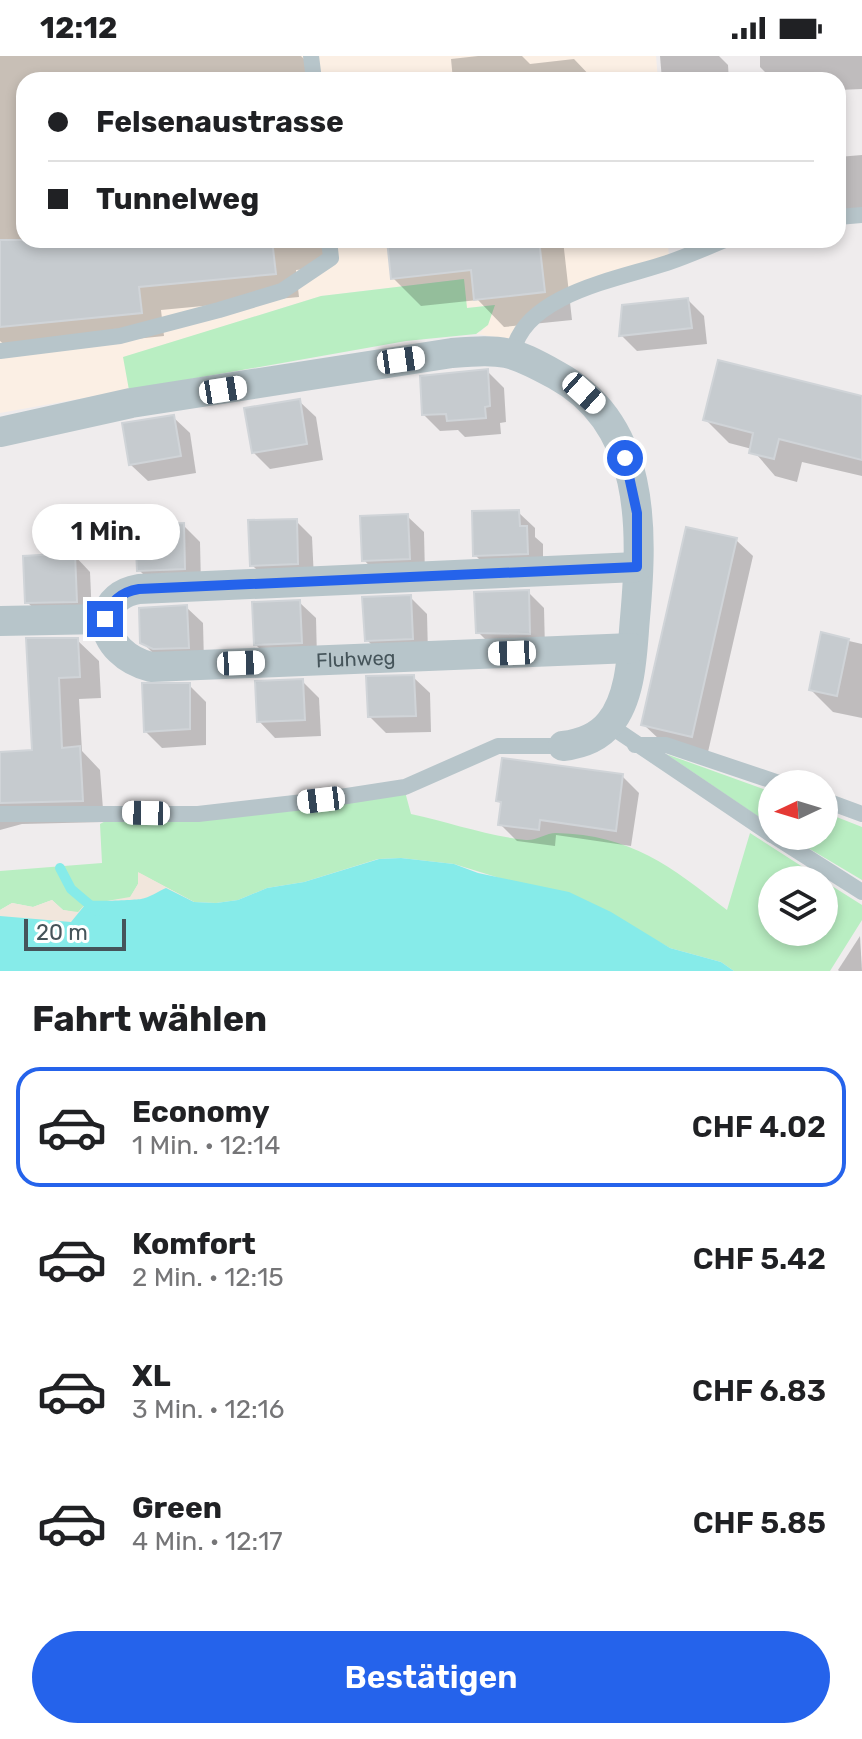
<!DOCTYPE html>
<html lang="de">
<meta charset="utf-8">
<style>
body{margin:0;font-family:Rubik,sans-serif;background:#f6f6f6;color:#202124;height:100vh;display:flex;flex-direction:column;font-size:30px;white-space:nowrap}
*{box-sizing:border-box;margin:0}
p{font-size:26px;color:#757577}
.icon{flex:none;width:44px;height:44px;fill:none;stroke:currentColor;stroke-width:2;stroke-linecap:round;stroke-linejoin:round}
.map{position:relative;height:915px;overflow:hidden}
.panel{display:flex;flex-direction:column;background:#fff;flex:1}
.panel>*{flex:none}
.top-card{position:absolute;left:16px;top:16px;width:830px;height:176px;border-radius:24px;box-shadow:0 4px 12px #0003;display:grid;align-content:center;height:176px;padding:0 32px;background:#fff}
.needle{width:52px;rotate:266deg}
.buttons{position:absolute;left:758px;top:714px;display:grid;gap:16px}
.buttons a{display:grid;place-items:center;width:80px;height:80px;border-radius:50%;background:#fff;box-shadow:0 4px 12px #0003;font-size:40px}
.scale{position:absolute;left:24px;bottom:20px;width:102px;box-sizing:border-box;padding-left:8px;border:4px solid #45545a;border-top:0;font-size:22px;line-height:28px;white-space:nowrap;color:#45545a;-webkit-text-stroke:6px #fff;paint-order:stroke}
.end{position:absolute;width:36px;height:36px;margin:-18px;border:10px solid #2563eb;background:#fff;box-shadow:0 0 0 4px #fff}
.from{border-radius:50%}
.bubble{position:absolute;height:56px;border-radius:28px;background:#fff;box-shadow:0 4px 12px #0003;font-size:26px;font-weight:600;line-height:56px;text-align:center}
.car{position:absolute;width:24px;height:48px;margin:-24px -12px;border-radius:10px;box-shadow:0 0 6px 2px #0007;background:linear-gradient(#fff 24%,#345 0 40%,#fff 0 76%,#345 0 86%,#fff 0)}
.top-card b{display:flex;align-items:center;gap:28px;height:76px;font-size:30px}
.top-card b+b{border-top:2px solid #e0e0e0}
.top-card i{width:20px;height:20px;background:#202124}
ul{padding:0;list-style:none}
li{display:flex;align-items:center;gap:24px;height:120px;margin:0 16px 12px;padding:0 16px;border:4px solid transparent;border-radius:24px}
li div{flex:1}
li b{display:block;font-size:30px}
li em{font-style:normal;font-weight:600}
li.current{border-color:#2563eb}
li>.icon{width:72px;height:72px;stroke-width:1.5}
h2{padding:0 32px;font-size:36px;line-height:96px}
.button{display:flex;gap:16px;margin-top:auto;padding:16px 32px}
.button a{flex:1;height:92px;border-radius:48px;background:#2563eb;color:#fff;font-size:32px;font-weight:600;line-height:92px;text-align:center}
.status{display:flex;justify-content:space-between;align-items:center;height:56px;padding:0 40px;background:#fff;direction:ltr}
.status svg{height:22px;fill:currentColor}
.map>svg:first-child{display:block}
.commercial{fill:#fbefe4}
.green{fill:#b9eec2}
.sand{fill:#f1e6dc}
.water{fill:#86ebe9}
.shadow{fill:#0003}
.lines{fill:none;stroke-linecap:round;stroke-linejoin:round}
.stream{stroke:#86ebe9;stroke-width:10}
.building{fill:#c6cbcf;stroke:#d0d4d8;stroke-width:2}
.service{stroke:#b7c5ca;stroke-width:16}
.minor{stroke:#b7c5ca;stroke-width:30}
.route{stroke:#2563eb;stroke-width:10}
.labels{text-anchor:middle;stroke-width:8;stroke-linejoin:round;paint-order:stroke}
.street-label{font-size:20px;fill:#45545a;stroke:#fff}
</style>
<div class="status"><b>12:12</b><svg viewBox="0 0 49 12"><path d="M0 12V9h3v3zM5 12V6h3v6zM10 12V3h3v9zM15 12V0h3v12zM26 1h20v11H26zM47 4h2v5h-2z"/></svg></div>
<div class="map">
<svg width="862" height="915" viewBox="0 0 862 915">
<rect width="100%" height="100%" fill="#efeced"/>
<path class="commercial" d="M0 0H656L658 24H24V184H668L669 206 565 239 514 284 476 278 482 275 494 249 466 252 463 223 321 240 124 301 129 334 0 357Z"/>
<g class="green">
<path d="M464 223 467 252 495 249 488 269 476 278 406 285 129 334 123 301 321 240Z"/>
<path d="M666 698 772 736V770Z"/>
<path d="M404 732 411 758C448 766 488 780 526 784 536 785 546 777 556 777 632 779 670 810 727 854L750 777 823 824H772V876H824V825L862 849V864L830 915H734L721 906 670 892 641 876 506 824 454 808 401 802 378 803 304 826 267 832 238 844 216 847 194 846 139 817 138 828 130 842 94 847 79 857 63 854 52 844 33 851 12 847 0 854V815L102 807 100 768 113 761Z"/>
<path d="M824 756 862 771V824L788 780H824Z"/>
</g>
<path class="sand" d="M138 816 194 846 179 860 0 876V854L12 847 33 851 52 844 63 854 78 856 89 844 95 847 130 841 138 828Z"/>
<path class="water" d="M401 802 454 808 478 817 569 836 611 856 670 892 721 906 734 915H0V860L71 866 89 844C92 846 134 844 141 843 149 842 159 835 166 832L194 846 216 847 238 844 267 832 304 826 379 803Z"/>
<g class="shadow">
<path d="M0 0H301L312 11 313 24H24V184H329L332 211 296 214 299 241 161 254 164 280 13 296 0 285Z"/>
<path d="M478 0H522L530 8 574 3 594 24H453L451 3Z"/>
<path d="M660 0H719L728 9 729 24H662Z"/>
<path d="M760 0H862V33L838 34V24H773L760 11Z"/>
<path d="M862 99V165L838 167V101Z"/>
<path d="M389 184H563L572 264 504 271 478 244 421 250 393 222Z"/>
<path d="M688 244 704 260 707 288 637 295 621 279Z"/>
<path d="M487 315 504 332 506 366 500 367 501 378 465 381 458 374 440 375 424 359Z"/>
<path d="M862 342V420L802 406 797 426 775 420 752 393 729 387 705 363Z"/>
<path d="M299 345 316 361 323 404 270 413 253 396Z"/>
<path d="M173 361 190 377 196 417 148 425 131 409Z"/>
<path d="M518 456 535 472V481L543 488V514L492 516 475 499Z"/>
<path d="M407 460 424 476 425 519 380 521 364 504Z"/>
<path d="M296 465 312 481 314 524 269 526 252 509Z"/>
<path d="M183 469 200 486 201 529 156 531 139 514Z"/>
<path d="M736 484 753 500 708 696 660 684 643 668Z"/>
<path d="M74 499 90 516 92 561 44 562 27 546Z"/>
<path d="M528 536 544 552 545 594 495 593 478 576Z"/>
<path d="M410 541 427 558 428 598 383 600 367 584Z"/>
<path d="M299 546 316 562 317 603 272 605 255 588Z"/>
<path d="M186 551 203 567 204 607 159 603 142 586Z"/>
<path d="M823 579 862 588V662L833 656 811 634Z"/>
<path d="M28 584H77L99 605 101 642 79 643 82 695 100 714 104 766 22 768 0 774V698L34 696Z"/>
<path d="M413 621 430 637 431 676 386 677 370 661Z"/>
<path d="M302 625 319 642 321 680 275 682 259 665Z"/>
<path d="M189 629 206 646V689L162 692 146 676Z"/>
<path d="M622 720 639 737 631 790 556 779 555 790 517 785 500 768 503 749 498 745Z"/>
<path d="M860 880 862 915H839L838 914Z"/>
</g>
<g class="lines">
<path class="stream" d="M60 812 71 833 97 855"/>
</g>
<g class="building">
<path d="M0 184H272L276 218 139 231 142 257 0 271Z"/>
<path d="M387 184H539L545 236 474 244 471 214 391 223Z"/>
<path d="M688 242 692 272 619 280 622 249Z"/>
<path d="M718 304 862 340V404L779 383 774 403 749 397 753 377 703 364Z"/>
<path d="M488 313 490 350 485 351 486 362 447 365 446 358 422 359 420 320Z"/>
<path d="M300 343 307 388 252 397 244 352Z"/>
<path d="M174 359 181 400 129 409 122 367Z"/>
<path d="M519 454 520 470H527L528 498 473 500 472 455Z"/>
<path d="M408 458 410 503 362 505 360 460Z"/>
<path d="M297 463 298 508 250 510 248 464Z"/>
<path d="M184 467 185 513 137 515 135 469Z"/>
<path d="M686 471 737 482 692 681 641 669Z"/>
<path d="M75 497 77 546 25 547 23 500Z"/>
<path d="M529 534 530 578 476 577 474 536Z"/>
<path d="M411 539 413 583 365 585 362 541Z"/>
<path d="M300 544 302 587 254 589 252 546Z"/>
<path d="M187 549 189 592 153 593 140 587 139 552Z"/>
<path d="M821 576 849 583 837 640 809 634Z"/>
<path d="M26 582H78L80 621 59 622 62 692 80 690 83 745 0 747V696L32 694Z"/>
<path d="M414 619 416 660 368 661 366 620Z"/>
<path d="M303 623 305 664 257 666 255 625Z"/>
<path d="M142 627H190V673L144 676Z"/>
<path d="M502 702 623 718 616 775 540 764 539 774 498 769 501 746 496 745Z"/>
</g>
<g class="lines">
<g class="service">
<path d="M311 0 314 24"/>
<path d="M838 161 862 159"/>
<path d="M0 295 120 280 219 254 282 235 331 202 329 184"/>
<path d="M513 296C525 238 619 223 667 207 687 200 706 192 725 184"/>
<path d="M609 669 772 779"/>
<path d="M635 689H666L782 728"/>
<path d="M824 744 862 758"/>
<path d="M0 758H198L321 744 405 731 498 690H563"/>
<path d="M774 780 862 836"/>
</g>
<g class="minor">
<path d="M0 376 131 347 452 297C504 293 511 294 556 319 646 368 643 472 635 562 632 595 632 640 610 667 598 682 580 688 563 690"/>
<path id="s1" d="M105 563C107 588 127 605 151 611L632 592"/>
<path d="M0 565 105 563C110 545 121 536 139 533L637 511"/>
</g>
</g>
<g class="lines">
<path class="route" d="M105 563C110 545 121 536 139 533L637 511V457L625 402"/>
</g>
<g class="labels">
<g class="street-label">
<text dy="7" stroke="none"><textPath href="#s1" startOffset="276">Fluhweg</textPath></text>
</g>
</g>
</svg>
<div class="buttons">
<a><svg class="needle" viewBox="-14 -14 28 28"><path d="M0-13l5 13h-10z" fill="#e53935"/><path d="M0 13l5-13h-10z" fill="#757577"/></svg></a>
<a><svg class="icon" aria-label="layers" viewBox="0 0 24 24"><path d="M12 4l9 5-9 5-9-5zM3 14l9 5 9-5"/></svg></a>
</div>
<div class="scale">20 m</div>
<i class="end from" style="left:625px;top:402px"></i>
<i class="end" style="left:105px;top:563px"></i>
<div class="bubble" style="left:32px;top:448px;width:148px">1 Min.</div>
<i class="car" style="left:401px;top:304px;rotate:82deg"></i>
<i class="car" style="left:223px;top:334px;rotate:81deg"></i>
<i class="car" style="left:584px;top:337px;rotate:132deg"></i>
<i class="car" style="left:512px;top:597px;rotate:268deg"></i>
<i class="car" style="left:241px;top:607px;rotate:88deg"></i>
<i class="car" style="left:321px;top:744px;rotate:263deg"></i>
<i class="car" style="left:146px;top:757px;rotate:271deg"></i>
<div class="top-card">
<b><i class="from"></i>Felsenaustrasse</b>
<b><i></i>Tunnelweg</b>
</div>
</div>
<section class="panel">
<h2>Fahrt wählen</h2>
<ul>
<li class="current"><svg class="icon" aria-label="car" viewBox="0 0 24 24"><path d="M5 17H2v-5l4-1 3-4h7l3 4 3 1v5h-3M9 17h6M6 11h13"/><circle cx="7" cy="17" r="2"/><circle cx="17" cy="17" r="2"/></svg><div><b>Economy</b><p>1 Min. · 12:14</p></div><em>CHF 4.02</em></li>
<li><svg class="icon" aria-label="car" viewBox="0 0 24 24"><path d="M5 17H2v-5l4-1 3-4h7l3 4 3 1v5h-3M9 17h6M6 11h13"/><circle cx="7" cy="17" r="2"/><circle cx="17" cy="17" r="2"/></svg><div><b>Komfort</b><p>2 Min. · 12:15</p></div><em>CHF 5.42</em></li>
<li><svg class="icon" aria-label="car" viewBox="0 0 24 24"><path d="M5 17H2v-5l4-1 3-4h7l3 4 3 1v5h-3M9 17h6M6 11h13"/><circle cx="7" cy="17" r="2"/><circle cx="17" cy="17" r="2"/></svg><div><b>XL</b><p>3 Min. · 12:16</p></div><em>CHF 6.83</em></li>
<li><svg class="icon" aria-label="car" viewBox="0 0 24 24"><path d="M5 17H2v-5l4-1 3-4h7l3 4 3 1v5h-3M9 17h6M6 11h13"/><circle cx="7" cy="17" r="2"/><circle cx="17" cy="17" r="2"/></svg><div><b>Green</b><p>4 Min. · 12:17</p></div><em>CHF 5.85</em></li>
</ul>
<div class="button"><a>Bestätigen</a></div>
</section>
